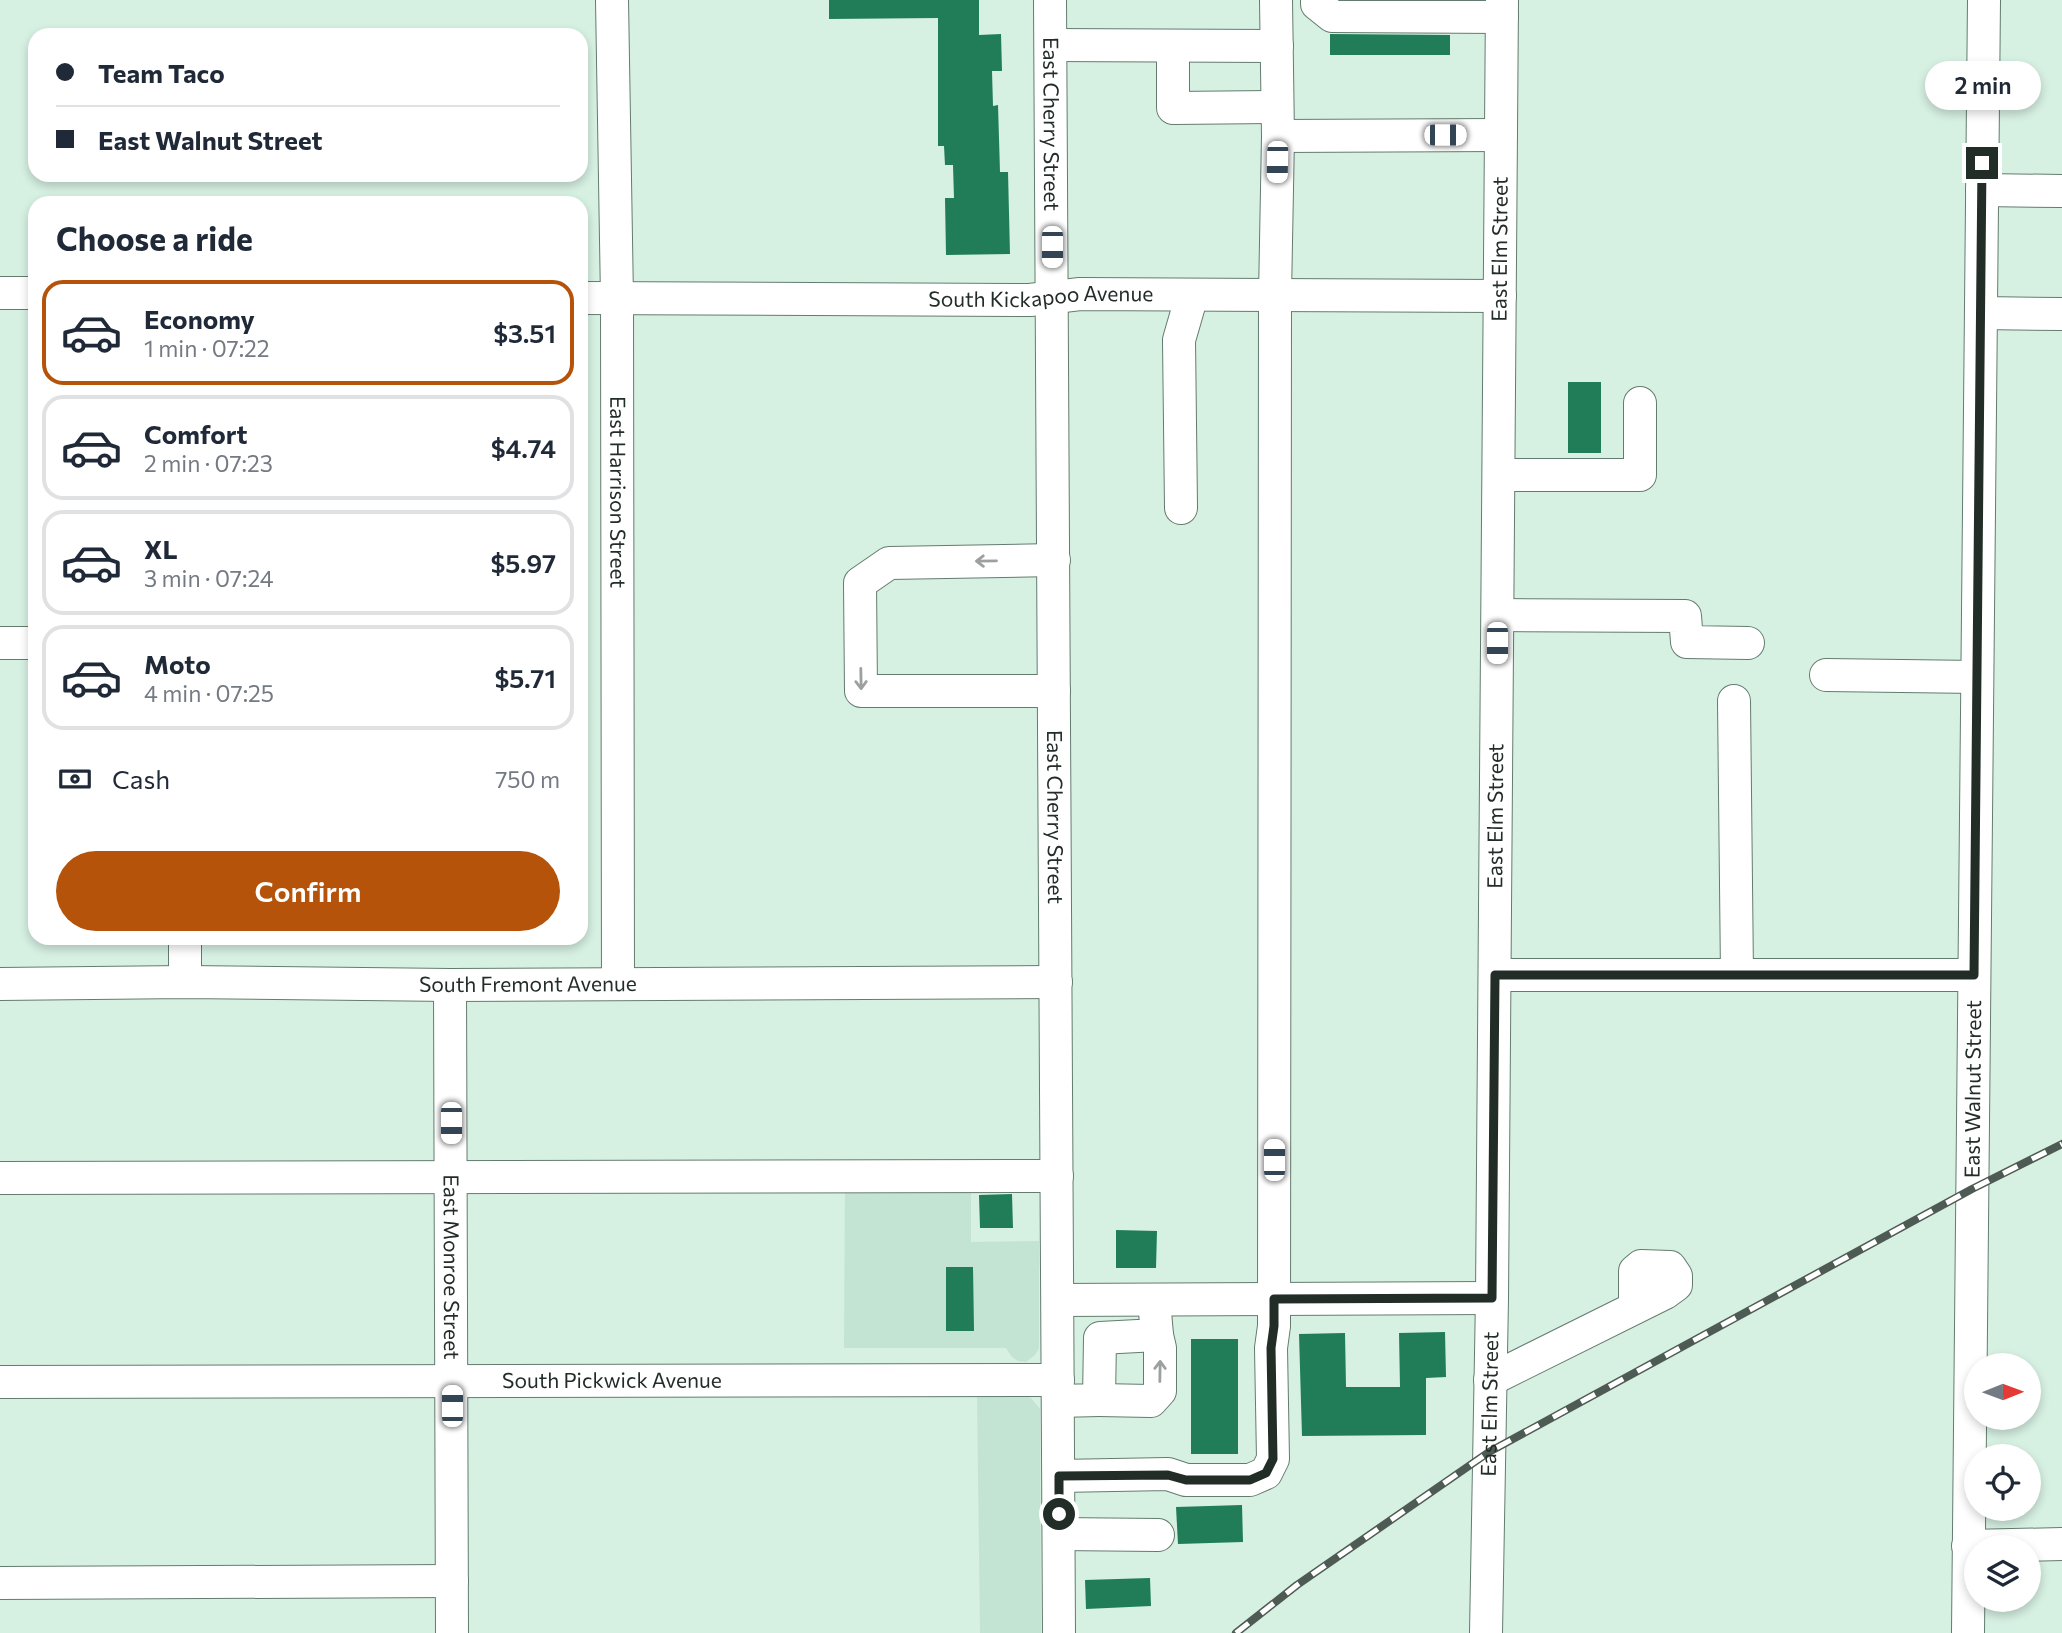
<!DOCTYPE html>
<meta charset="utf-8">
<style>
body{margin:0;font-family:Commissioner,sans-serif;background:#f6f6f7;color:#1f2937;height:100vh;display:flex;flex-direction:column;font-size:26px;white-space:nowrap}
*{box-sizing:border-box;margin:0}
p{font-size:23px;color:#747a83}
.icon{flex:none;width:38px;height:38px;fill:none;stroke:currentColor;stroke-width:2;stroke-linecap:round;stroke-linejoin:round}
.map{position:relative;flex:1;overflow:hidden}
.side{position:absolute;left:28px;top:196px;width:560px;height:749px;display:flex;flex-direction:column;background:#fff;border-radius:21px;box-shadow:0 4px 10px #0003}
.side>*{flex:none}
.top-card{position:absolute;left:28px;top:28px;width:560px;height:154px;border-radius:21px;box-shadow:0 4px 10px #0003;display:grid;align-content:center;height:154px;padding:0 28px;background:#fff}
.needle{width:46px;rotate:89deg}
.tools{position:absolute;left:1964px;top:1353px;display:grid;gap:14px}
.tools a{display:grid;place-items:center;width:77px;height:77px;border-radius:50%;background:#fff;box-shadow:0 4px 10px #0003;font-size:35px}
.end{position:absolute;width:32px;height:32px;margin:-16px;border:9px solid #232d28;background:#fff;box-shadow:0 0 0 4px #fff}
.from{border-radius:50%}
.bubble{position:absolute;height:49px;border-radius:24px;background:#fff;box-shadow:0 4px 10px #0003;font-size:23px;font-weight:600;line-height:49px;text-align:center}
.car{position:absolute;width:21px;height:42px;margin:-21px -10px;border-radius:9px;box-shadow:0 0 5px 2px #0007;background:linear-gradient(#fff 24%,#345 0 40%,#fff 0 76%,#345 0 86%,#fff 0)}
.top-card b{display:flex;align-items:center;gap:24px;height:66px;font-size:26px}
.top-card b+b{border-top:2px solid #e0e1e3}
.top-card i{width:18px;height:18px;background:#1f2937}
ul{padding:0;list-style:none}
li{display:flex;align-items:center;gap:21px;height:105px;margin:0 14px 10px;padding:0 14px;border:4px solid #e0e1e3;border-radius:21px}
li div{flex:1}
li b{display:block;font-size:26px}
li em{font-style:normal;font-weight:600}
li.selected{border-color:#b45309}
li>.icon{width:63px;height:63px;stroke-width:1.5}
h2{padding:0 28px;font-size:32px;line-height:84px}
.pay{display:flex;align-items:center;gap:18px;height:77px;padding:0 28px;font-size:26px}
.pay p{margin-inline-start:auto}
.action{display:flex;gap:14px;margin-top:auto;padding:14px 28px}
.action a{flex:1;height:80px;border-radius:42px;background:#b45309;color:#fff;font-size:28px;font-weight:600;line-height:80px;text-align:center}
.map>svg:first-child{display:block}
.built{fill:#c3e4d3}
.building{fill:#207d58}
.lines{fill:none;stroke-linecap:round;stroke-linejoin:round}
.minor-casing{stroke:#647c6f;stroke-width:34}
.minor{stroke:#fff;stroke-width:32}
.rail-casing{stroke:#4e5b54;stroke-width:8}
.rail{stroke:#fff;stroke-width:5;stroke-dasharray:16;stroke-linecap:butt}
.oneway{stroke:#9ca09e}
.route{stroke:#232d28;stroke-width:9}
.labels{text-anchor:middle;stroke-width:7;stroke-linejoin:round;paint-order:stroke}
.street-label{font-size:21px;fill:#232d28;stroke:#fff}
</style>
<div class="map">
<svg width="2062" height="1633" viewBox="0 0 2062 1633">
<rect width="100%" height="100%" fill="#d6f0e2"/>
<g class="built">
<path d="M971 1183V1242L1039 1241V1348L1035 1355 1026 1362 1018 1361 1012 1357 1006 1348H844L845 1186Z"/>
<path d="M1024 1395 1031 1398 1040 1409 1041 1633H980L977 1396Z"/>
</g>
<g class="building">
<path d="M829 0H979V35L1001 34 1002 71H992L993 106 998 105 1000 172H1008L1010 254 946 255 945 198H954L953 165H945L944 146H938V18L829 19Z"/>
<path d="M1330 34 1450 35V55H1330Z"/>
<rect x="1568" y="382" width="33" height="71"/>
<path d="M1012 1194 1013 1228H980L979 1195Z"/>
<path d="M1116 1230 1157 1231 1156 1268H1116Z"/>
<path d="M946 1267H973L974 1331H946Z"/>
<path d="M1445 1332 1446 1377 1426 1378V1435L1302 1436 1299 1334 1345 1333 1346 1387H1400L1399 1333Z"/>
<rect x="1191" y="1339" width="47" height="115"/>
<path d="M1242 1505 1243 1542 1178 1544 1176 1507Z"/>
<path d="M1150 1578 1151 1606 1086 1609 1085 1580Z"/>
</g>
<g class="lines">
<g class="minor-casing">
<g id="minor">
<path id="s1" d="M612 0 617 299 618 983"/>
<path id="s2" d="M1050 0 1059 1633"/>
<path d="M1317 0V4L1332 16 1502 17"/>
<path d="M1051 45 1277 46"/>
<path d="M1173 46V108L1277 107"/>
<path d="M1278 136 1501 135"/>
<path d="M1982 190 2062 191"/>
<path d="M0 293H35"/>
<path id="s3" d="M581 298 1030 300 1080 294 1500 296"/>
<path d="M1981 313 2062 314"/>
<path d="M1499 475H1640V403"/>
<path d="M1181 508 1179 340 1192 295"/>
<path d="M1498 615 1685 616 1687 642 1748 643"/>
<path d="M0 643H35"/>
<path d="M1826 675 1977 677"/>
<path d="M1054 691H861L860 583 889 563 1054 560"/>
<path d="M1734 701 1737 975"/>
<path d="M185 938V982"/>
<path d="M1495 975H1974"/>
<path id="s4" d="M0 984 185 982 450 985 1056 982"/>
<path id="s5" d="M450 985 452 1633"/>
<path d="M0 1178 1057 1176"/>
<path d="M1058 1300 1492 1298"/>
<path d="M1490 1380 1665 1293 1676 1285V1276L1670 1267 1641 1266 1635 1271V1308"/>
<path id="s6" d="M0 1382 1058 1380"/>
<path d="M1099 1400 1151 1401 1160 1391V1348L1157 1335"/>
<path d="M1058 1401 1099 1400 1100 1338 1157 1335 1154 1300"/>
<path d="M1059 1476 1168 1474 1186 1480H1250L1266 1473 1273 1459 1271 1348 1274 1326 1275 295 1278 136 1276 0"/>
<path d="M1059 1534 1158 1535"/>
<path d="M1968 1546 2062 1544"/>
<path d="M0 1583 452 1581"/>
<path id="s7" d="M1486 1633 1492 1298 1502 0"/>
<path id="s8" d="M1968 1633 1984 0"/>
</g>
</g>
<use href="#minor" class="minor"/>
<g class="rail-casing">
<path id="rail" d="M1236 1633 1297 1585 1489 1452 1972 1189 2062 1144"/>
</g>
<use href="#rail" class="rail"/>
</g>
<defs><path id="oneway-shaft" d="M-6 0H5M1.5-3L5.5 0L1.5 3" fill="none" stroke-width="1.6" stroke-linecap="round" stroke-linejoin="round" transform="scale(1.75)"/></defs>
<g class="oneway">
<use href="#oneway-shaft" transform="translate(986 561) rotate(179)"/>
<use href="#oneway-shaft" transform="translate(861 679) rotate(89)"/>
<use href="#oneway-shaft" transform="translate(1160 1371) rotate(-89)"/>
</g>
<g class="lines">
<path class="route" d="M1059 1514V1476L1168 1475 1186 1480H1250L1266 1473 1273 1459 1271 1348 1274 1326V1299L1492 1298 1495 975H1974L1982 163"/>
</g>
<g class="labels">
<g class="street-label">
<text dy="7" stroke="none"><textPath href="#s2" startOffset="124">East Cherry Street</textPath></text>
<text dy="7" stroke="none"><textPath href="#s7" startOffset="1384">East Elm Street</textPath></text>
<text dy="7" stroke="none"><textPath href="#s3" startOffset="460">South Kickapoo Avenue</textPath></text>
<text dy="7" stroke="none"><textPath href="#s1" startOffset="492">East Harrison Street</textPath></text>
<text dy="7" stroke="none"><textPath href="#s2" startOffset="817">East Cherry Street</textPath></text>
<text dy="7" stroke="none"><textPath href="#s7" startOffset="817">East Elm Street</textPath></text>
<text dy="7" stroke="none"><textPath href="#s4" startOffset="528">South Fremont Avenue</textPath></text>
<text dy="7" stroke="none"><textPath href="#s8" startOffset="544">East Walnut Street</textPath></text>
<text dy="7" stroke="none"><textPath href="#s5" startOffset="282">East Monroe Street</textPath></text>
<text dy="7" stroke="none"><textPath href="#s6" startOffset="612">South Pickwick Avenue</textPath></text>
<text dy="7" stroke="none"><textPath href="#s7" startOffset="229">East Elm Street</textPath></text>
</g>
</g>
</svg>
<div class="tools">
<a><svg class="needle" viewBox="-14 -14 28 28"><path d="M0-13l5 13h-10z" fill="#e53935"/><path d="M0 13l5-13h-10z" fill="#747a83"/></svg></a>
<a><svg class="icon" aria-label="locate" viewBox="0 0 24 24"><circle cx="12" cy="12" r="6"/><path d="M12 2v4M12 18v4M2 12h4M18 12h4"/></svg></a>
<a><svg class="icon" aria-label="layers" viewBox="0 0 24 24"><path d="M12 4l9 5-9 5-9-5zM3 14l9 5 9-5"/></svg></a>
</div>
<i class="end from" style="left:1059px;top:1514px"></i>
<i class="end" style="left:1982px;top:163px"></i>
<div class="bubble" style="left:1925px;top:61px;width:116px">2 min</div>
<i class="car" style="left:1445px;top:135px;rotate:90deg"></i>
<i class="car" style="left:1277px;top:162px;rotate:181deg"></i>
<i class="car" style="left:1052px;top:247px;rotate:180deg"></i>
<i class="car" style="left:1497px;top:643px;rotate:180deg"></i>
<i class="car" style="left:451px;top:1123px;rotate:180deg"></i>
<i class="car" style="left:1274px;top:1160px;rotate:0deg"></i>
<i class="car" style="left:452px;top:1406px;rotate:0deg"></i>
<div class="top-card">
<b><i class="from"></i>Team Taco</b>
<b><i></i>East Walnut Street</b>
</div>
<section class="side">
<h2>Choose a ride</h2>
<ul>
<li class="selected"><svg class="icon" aria-label="car" viewBox="0 0 24 24"><path d="M5 17H2v-5l4-1 3-4h7l3 4 3 1v5h-3M9 17h6M6 11h13"/><circle cx="7" cy="17" r="2"/><circle cx="17" cy="17" r="2"/></svg><div><b>Economy</b><p>1 min · 07:22</p></div><em>$3.51</em></li>
<li><svg class="icon" aria-label="car" viewBox="0 0 24 24"><path d="M5 17H2v-5l4-1 3-4h7l3 4 3 1v5h-3M9 17h6M6 11h13"/><circle cx="7" cy="17" r="2"/><circle cx="17" cy="17" r="2"/></svg><div><b>Comfort</b><p>2 min · 07:23</p></div><em>$4.74</em></li>
<li><svg class="icon" aria-label="car" viewBox="0 0 24 24"><path d="M5 17H2v-5l4-1 3-4h7l3 4 3 1v5h-3M9 17h6M6 11h13"/><circle cx="7" cy="17" r="2"/><circle cx="17" cy="17" r="2"/></svg><div><b>XL</b><p>3 min · 07:24</p></div><em>$5.97</em></li>
<li><svg class="icon" aria-label="car" viewBox="0 0 24 24"><path d="M5 17H2v-5l4-1 3-4h7l3 4 3 1v5h-3M9 17h6M6 11h13"/><circle cx="7" cy="17" r="2"/><circle cx="17" cy="17" r="2"/></svg><div><b>Moto</b><p>4 min · 07:25</p></div><em>$5.71</em></li>
</ul>
<div class="pay"><svg class="icon" aria-label="cash" viewBox="0 0 24 24"><path d="M3 7h18v10H3z"/><circle cx="12" cy="12" r="2"/></svg>Cash<p>750 m</p></div>
<div class="action"><a>Confirm</a></div>
</section>
</div>
